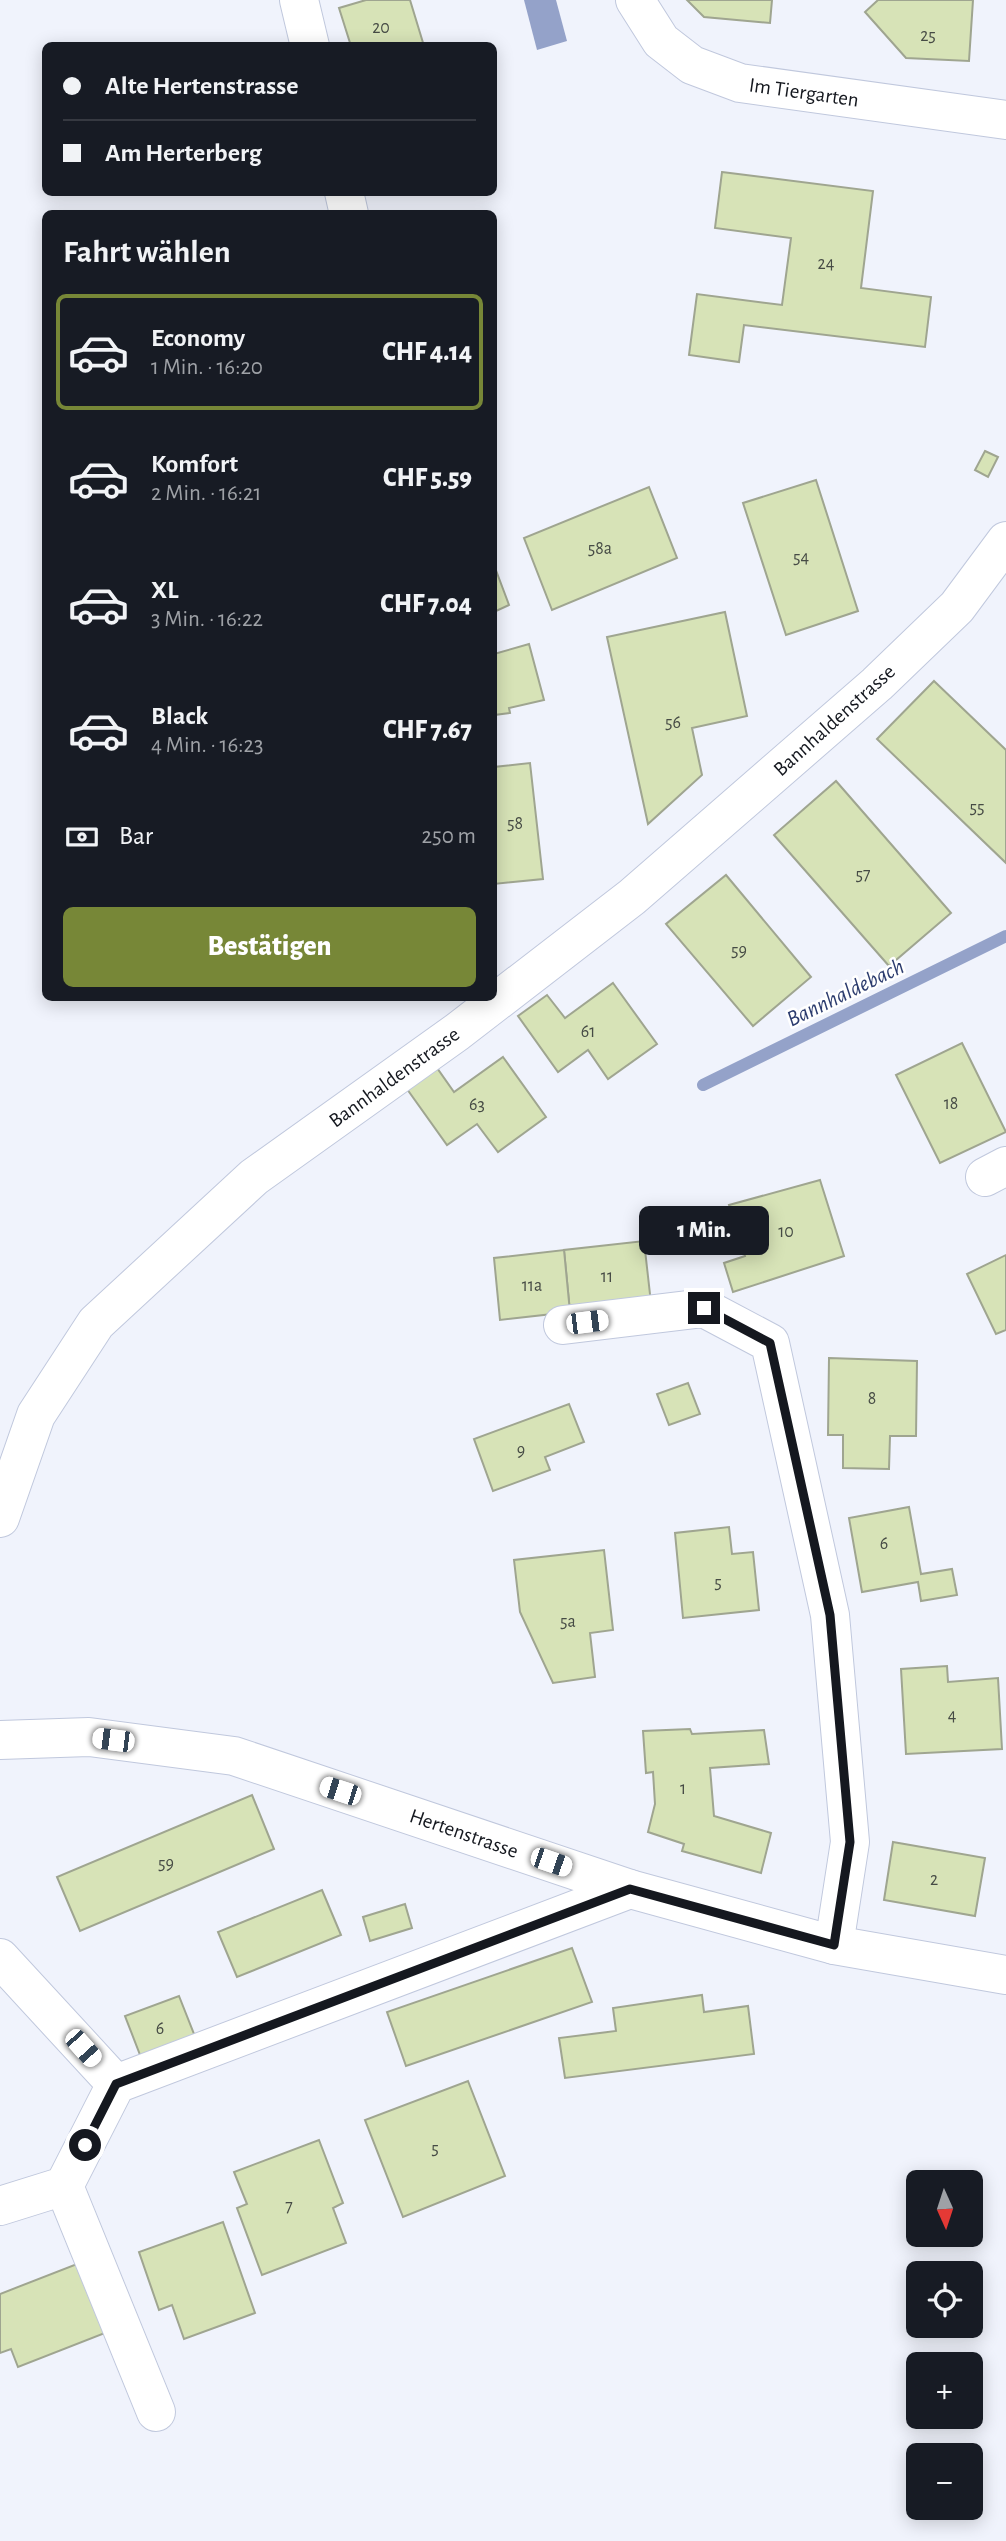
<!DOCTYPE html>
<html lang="de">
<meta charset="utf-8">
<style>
body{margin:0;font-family:"Alegreya Sans",sans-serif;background:#242831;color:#f1f3f6;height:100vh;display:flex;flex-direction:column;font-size:26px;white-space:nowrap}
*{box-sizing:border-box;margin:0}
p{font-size:23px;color:#9ea1a6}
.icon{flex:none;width:38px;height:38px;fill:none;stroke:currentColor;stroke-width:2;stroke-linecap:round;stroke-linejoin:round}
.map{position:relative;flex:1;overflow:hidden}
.side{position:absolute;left:42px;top:210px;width:455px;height:791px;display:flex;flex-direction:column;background:#171b24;border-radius:10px;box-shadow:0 4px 18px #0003}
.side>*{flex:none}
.hud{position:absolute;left:42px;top:42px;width:455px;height:154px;border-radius:10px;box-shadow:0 4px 18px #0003;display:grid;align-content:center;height:154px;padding:0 21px;background:#171b24}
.needle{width:46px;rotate:177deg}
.controls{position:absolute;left:906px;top:2170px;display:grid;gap:14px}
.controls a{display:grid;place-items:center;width:77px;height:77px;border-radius:10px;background:#171b24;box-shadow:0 4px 18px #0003;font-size:35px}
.end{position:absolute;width:32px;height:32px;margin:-16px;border:9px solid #15181f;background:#fff;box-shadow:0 0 0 4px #fff}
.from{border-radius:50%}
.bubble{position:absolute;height:49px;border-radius:10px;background:#171b24;box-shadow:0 4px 18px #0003;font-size:23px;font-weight:800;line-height:49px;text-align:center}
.car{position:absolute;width:21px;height:42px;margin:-21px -10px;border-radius:9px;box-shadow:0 0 5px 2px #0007;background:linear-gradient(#fff 24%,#345 0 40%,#fff 0 76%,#345 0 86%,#fff 0)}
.hud b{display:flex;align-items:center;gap:24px;height:66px;font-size:26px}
.hud b+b{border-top:2px solid #363941}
.hud i{width:18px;height:18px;background:#f1f3f6}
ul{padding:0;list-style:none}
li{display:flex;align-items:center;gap:21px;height:116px;margin:0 14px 10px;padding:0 7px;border:4px solid transparent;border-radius:10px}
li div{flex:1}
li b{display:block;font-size:26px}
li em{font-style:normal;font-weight:800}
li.active{border-color:#778737}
li>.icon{width:63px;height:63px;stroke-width:1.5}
h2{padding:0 21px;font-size:32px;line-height:84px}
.pay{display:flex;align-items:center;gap:18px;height:77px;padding:0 21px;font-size:26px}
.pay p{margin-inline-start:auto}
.button{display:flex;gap:14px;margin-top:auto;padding:14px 21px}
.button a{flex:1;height:80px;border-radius:10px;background:#778737;color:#fff;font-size:28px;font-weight:800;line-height:80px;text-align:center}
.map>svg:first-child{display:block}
.water{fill:#94a2c9}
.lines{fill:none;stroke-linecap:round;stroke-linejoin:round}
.stream{stroke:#94a2c9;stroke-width:12}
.building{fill:#d7e3b7;stroke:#9fa590;stroke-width:2}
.minor-casing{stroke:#c0c8dd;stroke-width:40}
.minor{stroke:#fff;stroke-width:38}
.route{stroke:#15181f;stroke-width:9}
.labels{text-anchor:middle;stroke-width:5;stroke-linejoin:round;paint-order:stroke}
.number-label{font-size:18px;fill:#464b45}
.street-label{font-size:21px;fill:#15181f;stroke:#fff}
.water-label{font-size:23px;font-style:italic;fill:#2c3c6e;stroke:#fff}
</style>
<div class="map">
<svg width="1006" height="2541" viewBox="0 0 1006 2541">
<rect width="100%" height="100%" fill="#f0f3fc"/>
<path class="water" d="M524 0H556L567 41 537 50Z"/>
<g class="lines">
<path class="stream" d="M703 1085 1006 936"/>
</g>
<g class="building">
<path d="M366 0H410L424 46H351L339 8Z"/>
<path d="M687 0H772L770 23 704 17Z"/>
<path d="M878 0H973L969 61 906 58 865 12Z"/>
<path d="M722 172 873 191 861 288 931 297 925 347 744 325 739 362 689 355 697 294 782 305 791 238 715 228Z"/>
<path d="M985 451 998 457 988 477 975 470Z"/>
<path d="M816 480 858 611 786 635 743 503Z"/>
<path d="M649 487 677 558 552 610 524 538Z"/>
<path d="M494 565 509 605 494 612Z"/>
<path d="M725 612 747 716 692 728 702 775 648 824 607 637Z"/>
<path d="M529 644 544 700 509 708 510 713 494 715V654Z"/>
<path d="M934 681 1006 750V863L877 739Z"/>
<path d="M530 763 543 879 494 884V767Z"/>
<path d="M836 781 951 913 889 966 774 835Z"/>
<path d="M726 875 811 977 753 1026 666 924Z"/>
<path d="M613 983 657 1044 608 1079 588 1050 558 1072 518 1016 547 995 565 1018Z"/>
<path d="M962 1043 1006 1132 940 1163 896 1075Z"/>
<path d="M503 1057 546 1117 498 1152 477 1124 447 1145 407 1089 437 1068 454 1092Z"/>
<path d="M820 1180 844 1256 733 1292 724 1263 745 1256 729 1205Z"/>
<path d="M644 1241 651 1303 570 1312 564 1250Z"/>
<path d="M564 1250 570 1312 500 1320 494 1258Z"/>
<path d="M1006 1255V1330L996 1334 967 1274Z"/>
<path d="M829 1358 917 1361 916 1436H890L889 1469 843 1468V1435H828Z"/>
<path d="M688 1383 700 1414 669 1425 657 1394Z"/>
<path d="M569 1404 584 1442 545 1457 550 1470 493 1491 474 1439Z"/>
<path d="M909 1507 921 1574 952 1569 957 1595 921 1601 918 1582 862 1592 849 1518Z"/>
<path d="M729 1527 732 1554 753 1552 759 1610 683 1618 675 1533Z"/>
<path d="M604 1550 613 1630 590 1633 595 1677 553 1683 520 1612 514 1560Z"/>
<path d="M947 1666 948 1682 998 1678 1002 1749 906 1754 901 1669Z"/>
<path d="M690 1729 692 1734 764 1730 769 1764 710 1768 714 1816 771 1833 761 1873 682 1851 684 1844 648 1832 655 1804 653 1772 646 1773 643 1731Z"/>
<path d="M252 1795 274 1849 80 1931 57 1877Z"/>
<path d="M893 1842 985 1858 975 1916 884 1900Z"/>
<path d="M322 1890 341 1935 237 1977 218 1932Z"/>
<path d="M405 1904 412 1928 370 1941 363 1917Z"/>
<path d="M572 1948 592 2002 406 2066 387 2012Z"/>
<path d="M702 1995 704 2012 748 2006 754 2054 565 2078 559 2038 616 2031 613 2008Z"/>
<path d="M179 1996 196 2039 142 2060 125 2016Z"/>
<path d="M468 2081 505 2176 403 2217 365 2120Z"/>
<path d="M319 2140 343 2203 333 2208 346 2243 262 2275 237 2208 247 2204 234 2172Z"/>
<path d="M223 2222 255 2313 184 2339 172 2305 159 2310 139 2252Z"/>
<path d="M77 2264 105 2333 18 2367 11 2349 0 2353V2294Z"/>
</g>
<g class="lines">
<g class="minor-casing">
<g id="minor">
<path d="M299 0 310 46"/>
<path d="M635 0 661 41 692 65 740 83 1006 120"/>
<path d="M344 192 349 214"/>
<path d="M985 1177 1006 1166"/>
<path d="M563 1325 704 1308 770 1343 830 1615 850 1842 834 1945"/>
<path d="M0 1518 36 1415 96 1323 254 1177 457 1032 632 897 877 684 957 607 1006 541"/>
<path d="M0 1740 89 1737 234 1756 630 1889 834 1945 1006 1975"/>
<path d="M0 1958 116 2084"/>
<path d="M64 2186 156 2412"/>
<path d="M0 2206 64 2186 116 2084 630 1889"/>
</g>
</g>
<use href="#minor" class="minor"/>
</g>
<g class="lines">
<path class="route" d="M85 2145 116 2084 630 1889 834 1945 850 1842 830 1615 770 1343 704 1308"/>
</g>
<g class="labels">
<g class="number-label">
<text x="381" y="33">20</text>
<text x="928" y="41">25</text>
<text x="826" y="269">24</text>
<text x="600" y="554">58a</text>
<text x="801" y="563">54</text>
<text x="673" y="728">56</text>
<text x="977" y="813">55</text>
<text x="515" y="829">58</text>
<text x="863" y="880">57</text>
<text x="739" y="956">59</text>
<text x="588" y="1037">61</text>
<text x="951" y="1109">18</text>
<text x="477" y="1110">63</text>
<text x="786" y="1237">10</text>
<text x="607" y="1282">11</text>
<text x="532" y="1291">11a</text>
<text x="872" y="1404">8</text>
<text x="521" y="1456">9</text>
<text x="884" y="1549">6</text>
<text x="718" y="1588">5</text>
<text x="568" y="1627">5a</text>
<text x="952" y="1721">4</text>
<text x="683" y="1794">1</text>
<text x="166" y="1869">59</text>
<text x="934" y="1885">2</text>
<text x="160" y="2034">6</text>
<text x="435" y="2154">5</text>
<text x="289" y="2212">7</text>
</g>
<g class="street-label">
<text transform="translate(804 92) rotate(8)" y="7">Im Tiergarten</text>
<text transform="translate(834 720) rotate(-42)" y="7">Bannhaldenstrasse</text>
<text transform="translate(394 1077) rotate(-36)" y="7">Bannhaldenstrasse</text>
<text transform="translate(464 1833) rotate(19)" y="7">Hertenstrasse</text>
</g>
<g class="water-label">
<text transform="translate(845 992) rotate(-26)" y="8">Bannhaldebach</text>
</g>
</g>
</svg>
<div class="controls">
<a><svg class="needle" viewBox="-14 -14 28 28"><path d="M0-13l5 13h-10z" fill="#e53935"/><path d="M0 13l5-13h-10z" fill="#9ea1a6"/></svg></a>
<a><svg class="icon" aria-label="locate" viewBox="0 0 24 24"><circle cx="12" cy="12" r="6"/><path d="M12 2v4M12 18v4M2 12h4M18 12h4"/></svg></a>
<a>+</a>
<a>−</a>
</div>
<i class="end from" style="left:85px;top:2145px"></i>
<i class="end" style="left:704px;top:1308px"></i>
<div class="bubble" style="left:639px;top:1206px;width:130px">1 Min.</div>
<i class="car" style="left:587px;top:1322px;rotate:83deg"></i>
<i class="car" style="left:113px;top:1740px;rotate:277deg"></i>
<i class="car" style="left:340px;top:1791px;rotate:288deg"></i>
<i class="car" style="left:551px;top:1862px;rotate:109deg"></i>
<i class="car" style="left:83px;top:2048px;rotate:138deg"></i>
<div class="hud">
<b><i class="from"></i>Alte Hertenstrasse</b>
<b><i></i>Am Herterberg</b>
</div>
<section class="side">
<h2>Fahrt wählen</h2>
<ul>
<li class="active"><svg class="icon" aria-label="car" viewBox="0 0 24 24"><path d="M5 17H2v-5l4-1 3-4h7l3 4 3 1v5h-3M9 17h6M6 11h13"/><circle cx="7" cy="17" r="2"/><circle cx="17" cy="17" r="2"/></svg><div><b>Economy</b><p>1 Min. · 16:20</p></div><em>CHF 4.14</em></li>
<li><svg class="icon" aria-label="car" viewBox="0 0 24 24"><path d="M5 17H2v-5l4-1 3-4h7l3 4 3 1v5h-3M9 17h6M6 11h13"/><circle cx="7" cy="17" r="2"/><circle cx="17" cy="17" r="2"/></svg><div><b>Komfort</b><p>2 Min. · 16:21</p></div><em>CHF 5.59</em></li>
<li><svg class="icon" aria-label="car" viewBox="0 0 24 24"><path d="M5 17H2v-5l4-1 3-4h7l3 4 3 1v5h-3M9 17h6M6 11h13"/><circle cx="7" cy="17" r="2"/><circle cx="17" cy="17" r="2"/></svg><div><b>XL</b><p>3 Min. · 16:22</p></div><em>CHF 7.04</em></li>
<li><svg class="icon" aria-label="car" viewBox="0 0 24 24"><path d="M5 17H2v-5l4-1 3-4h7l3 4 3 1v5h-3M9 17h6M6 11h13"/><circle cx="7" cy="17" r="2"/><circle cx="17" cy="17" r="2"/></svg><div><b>Black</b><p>4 Min. · 16:23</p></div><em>CHF 7.67</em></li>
</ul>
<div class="pay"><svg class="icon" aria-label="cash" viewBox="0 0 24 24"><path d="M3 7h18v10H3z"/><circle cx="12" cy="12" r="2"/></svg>Bar<p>250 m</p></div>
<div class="button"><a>Bestätigen</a></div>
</section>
</div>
